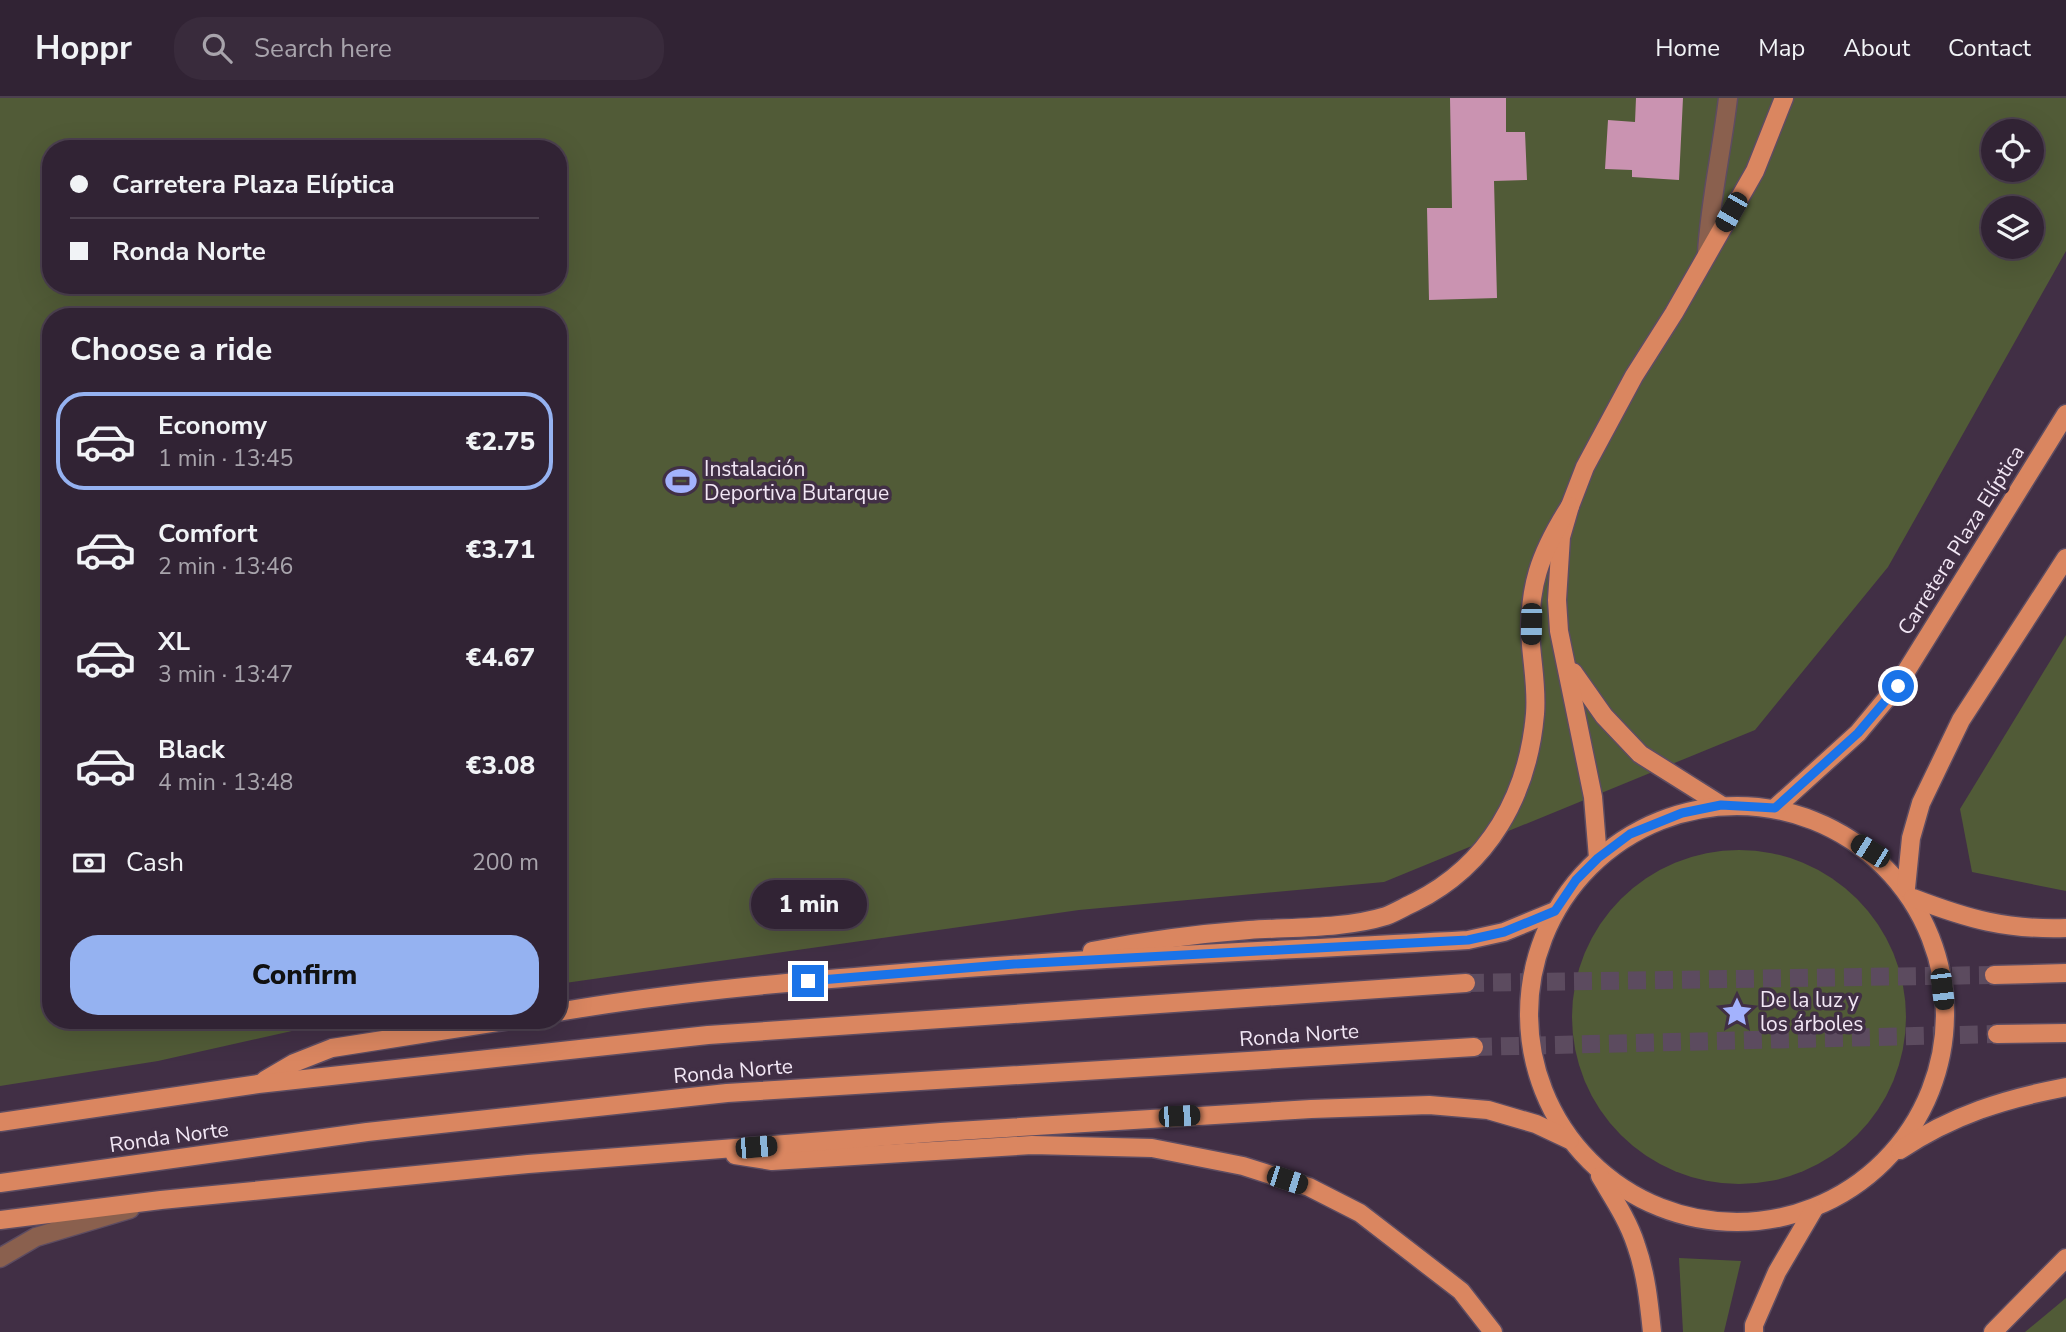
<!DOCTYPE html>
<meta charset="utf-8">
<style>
body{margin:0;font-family:"Nunito Sans",sans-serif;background:#392b3c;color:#f1f3f6;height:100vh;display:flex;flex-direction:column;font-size:26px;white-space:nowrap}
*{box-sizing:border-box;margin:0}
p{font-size:23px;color:#a8a4ac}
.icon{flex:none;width:38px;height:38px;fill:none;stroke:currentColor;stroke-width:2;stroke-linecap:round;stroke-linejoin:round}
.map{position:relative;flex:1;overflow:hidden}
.drawer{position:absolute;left:42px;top:210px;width:525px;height:721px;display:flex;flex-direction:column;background:#312334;border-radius:28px;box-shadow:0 7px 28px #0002,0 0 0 2px #4c404f}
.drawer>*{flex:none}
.top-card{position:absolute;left:42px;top:42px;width:525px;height:154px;border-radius:28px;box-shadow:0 7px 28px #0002,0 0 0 2px #4c404f;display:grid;align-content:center;height:154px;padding:0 28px;background:#312334}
.fabs{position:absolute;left:1981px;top:21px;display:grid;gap:14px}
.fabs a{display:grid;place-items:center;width:63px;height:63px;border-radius:50%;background:#312334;box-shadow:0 7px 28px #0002,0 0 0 2px #4c404f;font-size:35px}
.end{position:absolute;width:32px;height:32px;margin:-16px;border:9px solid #1a73e8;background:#fff;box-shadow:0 0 0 4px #fff}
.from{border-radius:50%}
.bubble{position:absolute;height:49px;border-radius:24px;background:#312334;box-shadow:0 7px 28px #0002,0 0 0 2px #4c404f;font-size:23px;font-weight:800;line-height:49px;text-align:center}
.car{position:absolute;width:21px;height:42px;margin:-21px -10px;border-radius:9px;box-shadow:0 0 5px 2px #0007;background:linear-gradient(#222 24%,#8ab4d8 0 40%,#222 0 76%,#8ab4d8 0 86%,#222 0)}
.top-card b{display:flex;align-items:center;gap:24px;height:66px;font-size:26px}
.top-card b+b{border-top:2px solid #4c404f}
.top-card i{width:18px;height:18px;background:#f1f3f6}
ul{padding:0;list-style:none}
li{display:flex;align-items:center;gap:21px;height:98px;margin:0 14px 10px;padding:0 14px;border:4px solid transparent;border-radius:28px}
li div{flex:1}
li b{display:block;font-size:26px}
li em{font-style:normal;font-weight:800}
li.current{border-color:#95b2f1}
li>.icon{width:63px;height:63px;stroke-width:1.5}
h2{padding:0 28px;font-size:32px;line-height:84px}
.pay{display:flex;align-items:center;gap:18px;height:77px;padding:0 28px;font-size:26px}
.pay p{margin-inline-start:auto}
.action{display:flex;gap:14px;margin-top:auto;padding:14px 28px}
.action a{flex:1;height:80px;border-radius:28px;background:#95b2f1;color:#111;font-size:28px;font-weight:800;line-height:80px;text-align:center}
header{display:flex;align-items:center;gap:42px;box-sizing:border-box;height:98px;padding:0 35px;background:#312334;border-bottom:2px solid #4c404f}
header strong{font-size:33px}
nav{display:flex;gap:38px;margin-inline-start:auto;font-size:24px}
.search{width:490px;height:63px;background:#392b3c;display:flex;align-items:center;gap:18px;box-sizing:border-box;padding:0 24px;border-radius:28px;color:#a8a4ac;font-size:26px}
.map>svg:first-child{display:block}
.green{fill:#515b37;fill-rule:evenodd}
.building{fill:#ca93b1}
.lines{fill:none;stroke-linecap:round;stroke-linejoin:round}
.primary-tunnel{stroke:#5c4b5f;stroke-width:18;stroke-dasharray:18 9;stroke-linecap:butt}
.service-casing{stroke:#5d4c61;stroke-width:21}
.minor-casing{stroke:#5d4c61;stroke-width:21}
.primary-casing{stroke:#5d4c61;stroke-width:21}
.service{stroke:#8a604e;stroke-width:18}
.minor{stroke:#8a604e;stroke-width:18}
.primary{stroke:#da8660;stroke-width:18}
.route{stroke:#1a73e8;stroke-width:9}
.labels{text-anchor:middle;stroke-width:7;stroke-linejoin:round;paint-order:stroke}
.poi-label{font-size:21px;fill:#f2e7f5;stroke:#412f45;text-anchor:start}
.street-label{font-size:21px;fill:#f2e7f5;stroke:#412f45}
</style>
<header>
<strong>Hoppr</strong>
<div class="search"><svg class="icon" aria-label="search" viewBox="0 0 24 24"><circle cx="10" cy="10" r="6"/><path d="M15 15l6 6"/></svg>Search here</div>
<nav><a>Home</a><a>Map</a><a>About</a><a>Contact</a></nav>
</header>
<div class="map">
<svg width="2066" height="1234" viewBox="0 0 2066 1234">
<rect width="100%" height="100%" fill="#412f45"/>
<g class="green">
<path d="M0 0H2066V153L1888 469 1755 632 1384 784 1079 812 558 886V219H51V922H341L158 963 0 988ZM1993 33H2032V72H1993ZM51 51H558V187H51ZM1993 110H2032V149H1993Z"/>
<path d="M2066 537V793L1972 774 1960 711Z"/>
<circle cx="1739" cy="919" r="167"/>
<path d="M1679 1160 1741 1163 1724 1234H1683Z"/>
<path d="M2066 1200V1234H2025Z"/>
</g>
<g class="building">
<path d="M1450 0H1506V34H1525L1527 82 1494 83 1497 200 1429 202 1427 110H1452Z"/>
<path d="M1636 0H1683L1679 82 1632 79V72L1605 71 1608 22 1635 24Z"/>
</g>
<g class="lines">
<g class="primary-tunnel">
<path d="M1466 885 1994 877"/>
<path d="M1474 949 1997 936"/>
</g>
<g class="service-casing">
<path id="service" d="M1707 155C1710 103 1722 52 1728 0"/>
</g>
<g class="minor-casing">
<path id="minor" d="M0 1160 36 1139 130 1111"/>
</g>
<g class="primary-casing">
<g id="primary">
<path d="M1573 574 1604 618 1640 656 1721 707"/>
<circle cx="1737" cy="916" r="208"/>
<path d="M1775 710 1858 635 1897 588 2066 316"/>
<path d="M1598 760 1593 699 1559 533 1557 502 1561 439 1570 408 1585 369 1634 278 1674 215 1755 73 1784 0"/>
<path d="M1906 790 1911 740 1921 705 1961 622 2066 460"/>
<path d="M1913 800C1968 821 2006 832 2066 830"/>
<path d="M1092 853C1144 843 1196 836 1249 832 1294 829 1344 831 1386 818 1396 814 1406 808 1415 804 1489 767 1528 697 1535 616 1537 592 1533 571 1531 547 1527 490 1540 455 1570 408"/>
<path d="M1994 877 2066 875"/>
<path d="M558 914C668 895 779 885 890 876 1082 860 1275 853 1468 842L1504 834 1555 813"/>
<path d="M1997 936 2066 935"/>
<path d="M265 982 294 965 332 950 511 922"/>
<path d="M0 1024 258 986 708 937 1466 885"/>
<path d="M1900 1052C1953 1017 2004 1001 2066 989"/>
<path d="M735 1057 772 1063 1032 1047 1152 1050 1243 1068 1309 1089 1360 1115 1461 1193 1493 1234"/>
<path d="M1600 1078C1613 1100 1628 1122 1636 1147 1646 1175 1649 1205 1652 1234"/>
<path d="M0 1085 367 1034 727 995 1474 949"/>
<path d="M0 1122 161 1102 528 1066 941 1034 1311 1011 1429 1007 1488 1012 1536 1026 1570 1042"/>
<path d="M1754 1234V1227L1777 1174 1814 1111"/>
<path d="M1993 1234 2066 1160"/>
</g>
</g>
<use href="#service" class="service"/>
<use href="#minor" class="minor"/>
<use href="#primary" class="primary"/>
</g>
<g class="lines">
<path class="route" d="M808 883 1014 866 1468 842 1504 834 1555 813 1576 782 1598 760 1630 736 1682 715 1721 707 1775 710 1858 635 1898 588"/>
</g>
<defs>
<g id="stadium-bare" transform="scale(2.415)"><path d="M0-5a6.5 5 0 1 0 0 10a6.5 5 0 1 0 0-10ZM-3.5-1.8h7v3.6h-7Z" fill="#a3b2fd" stroke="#412f45" stroke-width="2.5" paint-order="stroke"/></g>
<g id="sight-bare" transform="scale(2.415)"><path d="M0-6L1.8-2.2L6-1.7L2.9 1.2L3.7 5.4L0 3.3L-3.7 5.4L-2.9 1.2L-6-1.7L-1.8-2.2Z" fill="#a3b2fd" stroke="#412f45" stroke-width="2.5" paint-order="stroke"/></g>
</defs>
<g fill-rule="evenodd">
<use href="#stadium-bare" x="681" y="383"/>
<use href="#sight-bare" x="1737" y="914"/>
</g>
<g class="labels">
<g class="poi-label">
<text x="704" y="378">Instalación<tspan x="704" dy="24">Deportiva Butarque</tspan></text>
<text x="1760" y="909">De la luz y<tspan x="1760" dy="24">los árboles</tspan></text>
</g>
<g class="street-label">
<text transform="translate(1961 442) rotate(-58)" y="7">Carretera Plaza Elíptica</text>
<text transform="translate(1299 937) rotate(-4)" y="7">Ronda Norte</text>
<text transform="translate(733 973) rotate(-5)" y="7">Ronda Norte</text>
<text transform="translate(169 1039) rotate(-8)" y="7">Ronda Norte</text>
</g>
</g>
</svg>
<div class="fabs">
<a><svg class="icon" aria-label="locate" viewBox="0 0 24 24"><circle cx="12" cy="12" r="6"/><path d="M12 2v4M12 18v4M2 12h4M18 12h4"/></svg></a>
<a><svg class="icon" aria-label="layers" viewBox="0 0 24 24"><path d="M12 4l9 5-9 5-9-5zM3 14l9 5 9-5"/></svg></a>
</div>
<i class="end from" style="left:1898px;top:588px"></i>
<i class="end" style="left:808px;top:883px"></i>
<div class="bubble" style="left:751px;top:782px;width:116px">1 min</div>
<i class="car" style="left:1731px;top:114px;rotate:210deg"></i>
<i class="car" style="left:1531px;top:526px;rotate:181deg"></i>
<i class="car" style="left:1870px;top:753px;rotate:302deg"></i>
<i class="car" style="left:1942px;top:891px;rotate:173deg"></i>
<i class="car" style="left:1179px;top:1018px;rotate:87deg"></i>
<i class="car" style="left:756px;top:1049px;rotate:85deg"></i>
<i class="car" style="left:1287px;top:1082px;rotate:108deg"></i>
<div class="top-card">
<b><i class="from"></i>Carretera Plaza Elíptica</b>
<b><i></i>Ronda Norte</b>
</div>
<section class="drawer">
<h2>Choose a ride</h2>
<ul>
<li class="current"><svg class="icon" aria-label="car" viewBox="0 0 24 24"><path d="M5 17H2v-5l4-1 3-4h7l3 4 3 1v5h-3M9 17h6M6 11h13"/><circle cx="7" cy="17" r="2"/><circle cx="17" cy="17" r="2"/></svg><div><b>Economy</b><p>1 min · 13:45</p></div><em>€2.75</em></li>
<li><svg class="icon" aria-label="car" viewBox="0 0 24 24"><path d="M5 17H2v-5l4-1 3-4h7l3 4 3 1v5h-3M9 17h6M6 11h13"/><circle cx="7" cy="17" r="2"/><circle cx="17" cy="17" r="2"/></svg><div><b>Comfort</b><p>2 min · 13:46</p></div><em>€3.71</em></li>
<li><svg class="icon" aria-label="car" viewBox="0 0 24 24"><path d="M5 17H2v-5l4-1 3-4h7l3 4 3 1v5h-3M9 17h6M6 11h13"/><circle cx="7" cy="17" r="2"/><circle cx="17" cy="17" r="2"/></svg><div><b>XL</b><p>3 min · 13:47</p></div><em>€4.67</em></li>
<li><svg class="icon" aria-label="car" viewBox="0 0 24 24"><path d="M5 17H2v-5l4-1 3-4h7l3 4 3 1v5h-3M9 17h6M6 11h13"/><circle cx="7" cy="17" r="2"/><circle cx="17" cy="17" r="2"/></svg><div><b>Black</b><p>4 min · 13:48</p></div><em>€3.08</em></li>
</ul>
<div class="pay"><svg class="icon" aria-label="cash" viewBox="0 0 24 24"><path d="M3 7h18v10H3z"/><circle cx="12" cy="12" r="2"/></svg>Cash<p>200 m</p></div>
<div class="action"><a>Confirm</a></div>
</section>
</div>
